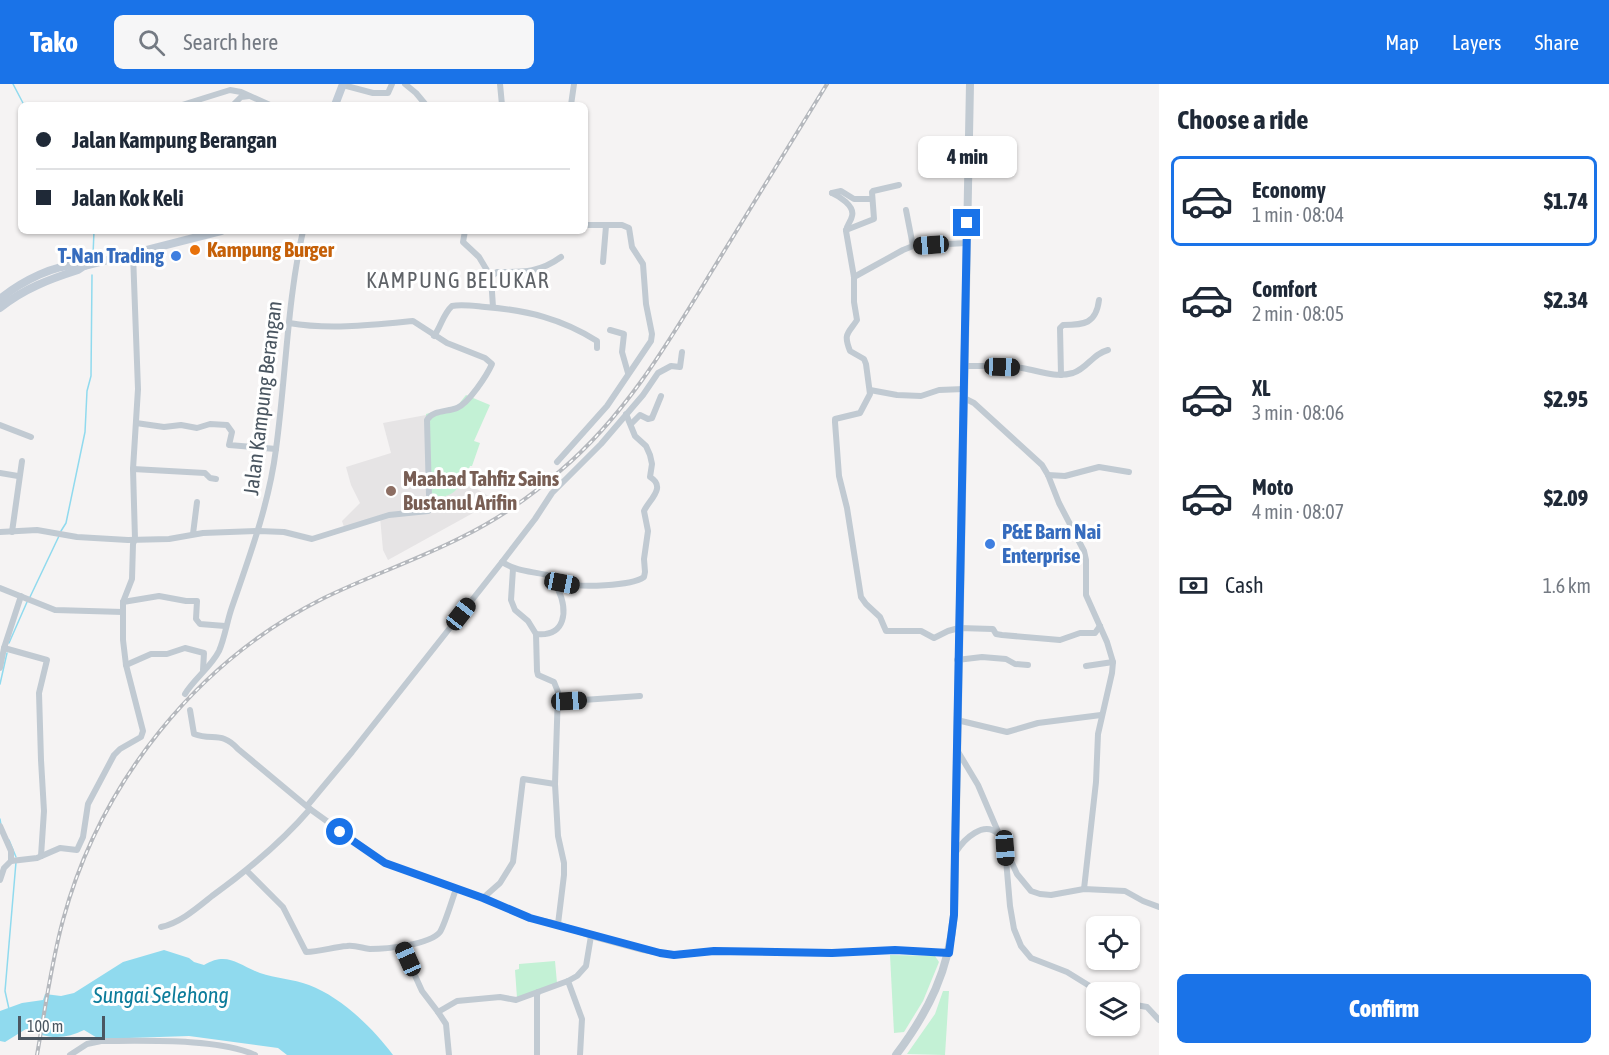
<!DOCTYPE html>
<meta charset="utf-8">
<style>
body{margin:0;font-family:"Asap Condensed",sans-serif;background:#f6f6f7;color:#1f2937;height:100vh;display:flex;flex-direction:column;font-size:22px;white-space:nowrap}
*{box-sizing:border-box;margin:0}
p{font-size:20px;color:#747a83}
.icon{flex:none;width:33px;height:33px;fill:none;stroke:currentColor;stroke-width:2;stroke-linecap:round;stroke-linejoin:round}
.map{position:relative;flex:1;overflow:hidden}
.side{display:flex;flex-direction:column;background:#fff;width:450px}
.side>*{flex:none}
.banner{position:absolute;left:18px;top:18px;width:570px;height:132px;border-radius:9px;box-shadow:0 2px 4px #0004;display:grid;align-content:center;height:132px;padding:0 18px;background:#fff}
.buttons{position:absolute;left:1086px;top:832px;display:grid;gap:12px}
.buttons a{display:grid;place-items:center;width:54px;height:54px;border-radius:9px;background:#fff;box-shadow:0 2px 4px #0004;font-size:30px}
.scale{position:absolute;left:18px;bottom:15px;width:87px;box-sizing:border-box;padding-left:6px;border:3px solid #4a5661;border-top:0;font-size:16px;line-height:21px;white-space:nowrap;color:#4a5661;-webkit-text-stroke:4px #fff;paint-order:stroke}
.end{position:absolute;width:27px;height:27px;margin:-14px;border:8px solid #1a73e8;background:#fff;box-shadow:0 0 0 3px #fff}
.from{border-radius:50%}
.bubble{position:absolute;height:42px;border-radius:9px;background:#fff;box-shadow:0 2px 4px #0004;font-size:20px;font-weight:800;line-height:42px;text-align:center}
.car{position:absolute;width:18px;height:36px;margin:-18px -9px;border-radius:8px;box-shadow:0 0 4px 2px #0007;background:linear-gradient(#222 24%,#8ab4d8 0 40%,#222 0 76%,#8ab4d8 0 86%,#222 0)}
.banner b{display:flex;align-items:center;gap:21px;height:57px;font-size:22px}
.banner b+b{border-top:2px solid #e0e1e3}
.banner i{width:15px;height:15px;background:#1f2937}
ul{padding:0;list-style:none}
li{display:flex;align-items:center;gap:18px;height:90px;margin:0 12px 9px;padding:0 6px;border:3px solid transparent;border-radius:9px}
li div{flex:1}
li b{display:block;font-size:22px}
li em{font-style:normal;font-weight:800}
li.current{border-color:#1a73e8}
li>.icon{width:54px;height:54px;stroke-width:1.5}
h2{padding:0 18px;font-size:27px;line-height:72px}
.pay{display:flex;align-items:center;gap:15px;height:66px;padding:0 18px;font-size:22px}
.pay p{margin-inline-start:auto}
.button{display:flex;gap:12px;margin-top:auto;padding:12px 18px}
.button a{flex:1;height:69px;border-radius:9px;background:#1a73e8;color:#fff;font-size:24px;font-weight:800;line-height:69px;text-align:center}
header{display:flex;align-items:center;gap:36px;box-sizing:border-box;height:84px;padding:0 30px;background:#1a73e8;color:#fff}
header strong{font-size:28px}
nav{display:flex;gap:33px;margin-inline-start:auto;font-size:21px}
.search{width:420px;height:54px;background:#f6f6f7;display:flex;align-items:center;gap:15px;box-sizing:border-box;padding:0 21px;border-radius:9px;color:#747a83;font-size:22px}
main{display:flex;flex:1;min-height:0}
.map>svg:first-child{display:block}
.education{fill:#e6e4e5}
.green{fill:#c3f1d5}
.water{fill:#90daee}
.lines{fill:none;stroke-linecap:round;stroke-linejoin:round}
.stream{stroke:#90daee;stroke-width:1.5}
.minor{stroke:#c1cad2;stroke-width:6}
.tertiary{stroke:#c1cad2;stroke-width:8}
.secondary{stroke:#c1cbd6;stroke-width:8}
.rail-casing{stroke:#b5b8bd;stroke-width:4}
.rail{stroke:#fff;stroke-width:1.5;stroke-dasharray:4.5;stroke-linecap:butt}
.route{stroke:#1a73e8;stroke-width:8}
.food-dot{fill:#e8710a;stroke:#fff;stroke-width:2}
.shop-dot{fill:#3f7fe0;stroke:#fff;stroke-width:2}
.education-dot{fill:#8d6e63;stroke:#fff;stroke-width:2}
.labels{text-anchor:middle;stroke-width:6;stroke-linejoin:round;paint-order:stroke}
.food-label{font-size:21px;font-weight:bold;fill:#c56008;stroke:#fff;text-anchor:start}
.shop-label{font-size:21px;font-weight:bold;fill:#366cbe;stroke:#fff;text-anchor:end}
.street-label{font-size:21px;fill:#4a5661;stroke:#fff}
.education-label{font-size:21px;font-weight:bold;fill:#785e54;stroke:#fff;text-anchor:start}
.neighbourhood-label{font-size:22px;letter-spacing:1.5px;fill:#5f6368;stroke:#fff}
.water-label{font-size:22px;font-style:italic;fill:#0c7c9b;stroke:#fff}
</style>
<header>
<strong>Tako</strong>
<div class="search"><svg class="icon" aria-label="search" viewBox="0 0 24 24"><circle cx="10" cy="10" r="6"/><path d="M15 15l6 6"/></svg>Search here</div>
<nav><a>Map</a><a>Layers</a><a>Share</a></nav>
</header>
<main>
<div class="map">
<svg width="1159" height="971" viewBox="0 0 1159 971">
<rect width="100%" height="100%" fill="#f5f3f3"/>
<path class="education" d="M426 331 427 412H446L462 402H472L490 413 473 429 388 476 383 466 380 433 344 443 342 437 360 419 351 401 346 383 391 369 383 339Z"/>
<g class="green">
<path d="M466 311 490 321 474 357 480 359 472 382H470C462 402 453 418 427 412L426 330 458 321Z"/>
<path d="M890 871 935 872 939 878 923 917 904 948 894 949Z"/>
<path d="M555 877 557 899 517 914 515 886 519 885V880Z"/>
<path d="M943 907H949L945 971 907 970 935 930Z"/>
</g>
<path class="water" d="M164 866 189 874 194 878 204 881C228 867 238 881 260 889 275 894 293 895 309 901 341 913 373 944 393 971H287L278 964 189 952 99 955 84 946C65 956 46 955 26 945L5 958 0 957V927L22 919 43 916 45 910 61 912 74 909 123 878Z"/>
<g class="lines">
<g class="stream">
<path d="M13 0 24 21"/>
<path d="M93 171 94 147"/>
<path d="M61 447 66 439 85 348 87 307 91 292 92 191"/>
<path d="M30 513 59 452"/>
<path d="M9 559 27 518"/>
<path d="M0 600 7 569"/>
<path d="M0 735 1 741"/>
<path d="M9 756 16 773"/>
<path d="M9 925 5 907 16 778"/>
</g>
<g class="minor">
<path d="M405 0 416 9 426 21"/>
<path d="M500 0 502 21"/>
<path d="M343 1 373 9H388L392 0"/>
<path d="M182 21 230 6 241 8 270 21"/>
<path d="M233 21 241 13 249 12"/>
<path d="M571 21 574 0"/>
<path d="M832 109C839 112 855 122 852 132 851 138 847 140 846 147L854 193V218L857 236C848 250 843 249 850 267L864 275 866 280 870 310 860 329 835 335V338L839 392 847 424 861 513 866 520 880 533 886 547H921L934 554 948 547 959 544 993 545 996 550 1002 551 1060 556 1080 549H1095L1100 542"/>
<path d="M832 109 841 107 854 115H872"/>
<path d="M906 126 913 162"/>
<path d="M846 146 874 135 872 108 873 107 899 101"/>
<path d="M465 147 463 158 479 173 491 193 493 223"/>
<path d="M603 178 606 142"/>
<path d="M491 193 497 188C523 188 539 189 561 173"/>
<path d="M854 193 903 166 913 162 966 159"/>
<path d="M289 239C329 246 372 241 413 237L447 259 485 274 492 280C487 291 469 319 457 324 447 328 433 326 427 336L429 411"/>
<path d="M610 246 624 250 622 268 628 289"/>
<path d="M434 252C441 243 443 230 452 222 462 220 474 222 485 223 527 226 562 235 597 257V264"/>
<path d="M964 282C983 282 1003 281 1022 284 1040 287 1054 294 1073 289 1088 284 1092 270 1108 266"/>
<path d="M1061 291 1060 244 1063 241C1084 241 1096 240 1099 216"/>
<path d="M870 306 897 311 921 312 939 306 964 305"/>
<path d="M964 314 974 319 1042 381 1048 391 1059 419 1084 467 1086 476V511L1107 558 1113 578 1112 589 1098 650 1096 698 1084 805"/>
<path d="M136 339 164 343 181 341 197 344 210 340 227 341 232 348 229 361 276 365"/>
<path d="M631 340 640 331 648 335 652 334 661 312"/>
<path d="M0 341 31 353"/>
<path d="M557 378 607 322 651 257 652 250 646 220 643 180 632 163 629 144 622 141H585"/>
<path d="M133 385 205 389 210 394 216 395"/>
<path d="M0 389 18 392"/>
<path d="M1048 391 1065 392 1099 383 1129 388"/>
<path d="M0 448 37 446 77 453 128 456 169 455 203 449 259 447 284 448 312 455 389 431 428 427"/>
<path d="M12 448 22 377"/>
<path d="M193 450 197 418"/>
<path d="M502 478C518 488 530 487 547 491 554 493 558 497 564 499 580 504 631 502 644 493L645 488 644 475 648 447 644 427C649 416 667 403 650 393L652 380 650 371 646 362 635 352 626 330"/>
<path d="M513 485 511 516 515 526 528 537 536 550 537 587 538 591 554 598 558 608 555 700 558 752 564 779V791L558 840"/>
<path d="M0 504 55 526 123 528"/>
<path d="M123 518 159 512 186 517H197L196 535 200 540 225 542"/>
<path d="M536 550C566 553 568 527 558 505 556 500 553 497 551 492"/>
<path d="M4 564 47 576 39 609 41 676 44 727 41 772"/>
<path d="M957 576 982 573 1006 575 1015 580 1028 581"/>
<path d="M126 581 151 570H167L185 564 204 569 203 586"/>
<path d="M1086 582 1113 578"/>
<path d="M0 584 4 564 21 512"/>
<path d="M185 610C194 595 211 583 219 567 225 553 227 537 232 523 250 471 269 420 276 365 286 292 287 218 303 147"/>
<path d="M559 623 569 617 640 612"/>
<path d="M190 626 194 650C213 657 222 647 238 665L310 725 385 779 483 814 529 834 558 840 591 852 643 866 674 871 714 867 832 869 895 866 949 869"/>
<path d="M957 636 1007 648 1038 639 1101 631"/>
<path d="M957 666 978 701 1005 764 1010 822 1014 845 1021 862 1031 874 1067 888 1101 909"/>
<path d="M307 722 352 668 502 478 535 435 552 409 601 360 643 311 658 289 671 282 680 283 682 268"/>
<path d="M0 742 11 767V777"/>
<path d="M956 768C964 755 984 736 998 750"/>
<path d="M1007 768 1017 790 1031 807 1040 810 1051 811 1084 805 1125 807 1143 817 1159 823"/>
<path d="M247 787 283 823 306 868C320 868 333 863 347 862 355 861 362 864 370 865 385 865 430 861 440 848 445 840 452 816 456 805"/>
<path d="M0 796 4 784 11 777 37 774 60 764 77 766 83 753 88 720 114 671 120 665 141 653 143 647 126 581 123 556V518L132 495 133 460 135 455 133 385 138 305 133 170"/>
<path d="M483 814 500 799 513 778 523 695 555 700"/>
<path d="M161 843C180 839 197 824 212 812 248 786 281 759 310 725"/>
<path d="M402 863 422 907 438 928 457 917 500 913 516 916 568 897 577 892 586 882 591 852"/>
<path d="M568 897 582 935 580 971"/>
<path d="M1130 920 1147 923 1159 936"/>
<path d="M438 928 446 940 449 971"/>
<path d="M70 971 87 960 101 957C142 957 219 954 255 971"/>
<path d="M537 971V911L538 908"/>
</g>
<path class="tertiary" d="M896 971C929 927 949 886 954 831L970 0"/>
<g class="secondary">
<path d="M335 21 343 0"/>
<path d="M0 215C19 199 58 177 84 182"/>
<path d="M0 224C23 205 50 195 78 186L84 182 221 147"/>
</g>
<g class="rail-casing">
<path id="rail" d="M37 971C45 926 51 880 63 836 100 699 197 577 324 514 369 492 417 476 462 453 497 436 530 413 560 387 624 333 667 261 710 190 749 127 788 63 827 0"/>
</g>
<use href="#rail" class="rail"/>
</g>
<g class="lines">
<path class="route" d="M340 748 385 779 483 814 530 834 660 869 674 871 714 867 832 869 895 866 949 869 954 831 955 768 967 139"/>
</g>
<circle class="food-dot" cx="195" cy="166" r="6"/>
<g class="shop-dot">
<circle cx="176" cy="172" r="6"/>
<circle cx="990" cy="460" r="6"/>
</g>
<circle class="education-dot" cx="391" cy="407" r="6"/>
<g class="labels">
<g class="food-label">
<text x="207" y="173">Kampung Burger</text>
</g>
<g class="shop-label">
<text x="164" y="179">T-Nan Trading</text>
<text x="1002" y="455" text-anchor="start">P&amp;E Barn Nai<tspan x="1002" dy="24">Enterprise</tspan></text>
</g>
<g class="street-label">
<text transform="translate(263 314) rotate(-83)" y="7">Jalan Kampung Berangan</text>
</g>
<g class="education-label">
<text x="403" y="402">Maahad Tahfiz Sains<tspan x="403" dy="24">Bustanul Arifin</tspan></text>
</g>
<g class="neighbourhood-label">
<text x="458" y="204">KAMPUNG BELUKAR</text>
</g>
<g class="water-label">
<text x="161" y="919">Sungai Selehong</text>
</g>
</g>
</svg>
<div class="buttons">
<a><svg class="icon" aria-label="locate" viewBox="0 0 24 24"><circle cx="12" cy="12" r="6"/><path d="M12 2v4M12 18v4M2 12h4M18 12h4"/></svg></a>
<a><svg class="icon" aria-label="layers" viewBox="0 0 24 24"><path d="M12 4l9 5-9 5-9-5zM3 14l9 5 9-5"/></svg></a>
</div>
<div class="scale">100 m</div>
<i class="end from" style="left:340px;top:748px"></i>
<i class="end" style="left:967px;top:139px"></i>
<div class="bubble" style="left:918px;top:52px;width:99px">4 min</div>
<i class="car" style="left:931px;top:161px;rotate:266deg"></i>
<i class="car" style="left:1002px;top:283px;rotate:92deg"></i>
<i class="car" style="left:562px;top:499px;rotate:101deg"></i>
<i class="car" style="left:461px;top:530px;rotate:38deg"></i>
<i class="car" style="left:569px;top:617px;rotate:87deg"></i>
<i class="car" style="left:1005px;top:764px;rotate:176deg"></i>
<i class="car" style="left:408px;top:875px;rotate:336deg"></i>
<div class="banner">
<b><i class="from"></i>Jalan Kampung Berangan</b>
<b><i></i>Jalan Kok Keli</b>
</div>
</div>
<section class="side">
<h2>Choose a ride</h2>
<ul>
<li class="current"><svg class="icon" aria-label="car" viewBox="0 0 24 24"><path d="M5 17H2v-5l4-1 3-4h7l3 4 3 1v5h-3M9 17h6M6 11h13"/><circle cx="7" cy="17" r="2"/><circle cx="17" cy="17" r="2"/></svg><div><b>Economy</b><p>1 min · 08:04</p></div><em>$1.74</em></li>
<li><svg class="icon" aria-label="car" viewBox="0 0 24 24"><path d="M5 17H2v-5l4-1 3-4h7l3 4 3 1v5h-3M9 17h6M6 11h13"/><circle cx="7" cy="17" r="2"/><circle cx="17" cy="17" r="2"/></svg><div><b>Comfort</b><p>2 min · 08:05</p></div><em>$2.34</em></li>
<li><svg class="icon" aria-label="car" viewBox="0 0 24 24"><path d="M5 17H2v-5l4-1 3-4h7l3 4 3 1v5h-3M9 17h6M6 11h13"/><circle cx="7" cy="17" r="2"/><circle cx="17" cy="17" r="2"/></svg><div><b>XL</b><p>3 min · 08:06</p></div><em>$2.95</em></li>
<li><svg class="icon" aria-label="car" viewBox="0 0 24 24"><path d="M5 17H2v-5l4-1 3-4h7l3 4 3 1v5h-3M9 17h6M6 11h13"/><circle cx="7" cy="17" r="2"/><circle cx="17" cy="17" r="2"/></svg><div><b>Moto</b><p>4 min · 08:07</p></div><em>$2.09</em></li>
</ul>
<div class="pay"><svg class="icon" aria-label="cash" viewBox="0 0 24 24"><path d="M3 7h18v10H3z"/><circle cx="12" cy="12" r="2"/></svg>Cash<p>1.6 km</p></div>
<div class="button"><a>Confirm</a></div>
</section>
</main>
